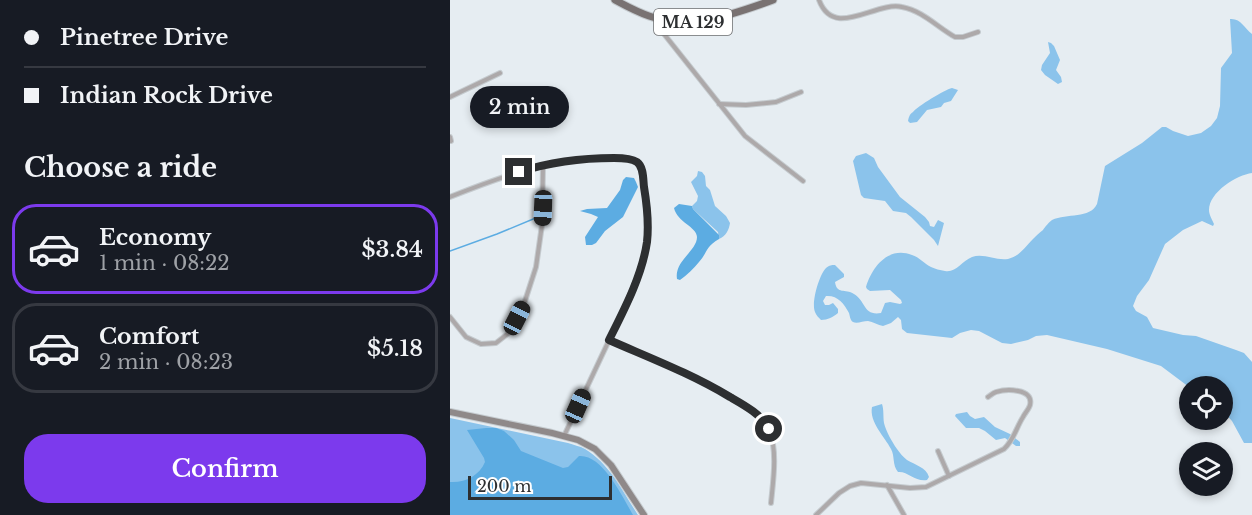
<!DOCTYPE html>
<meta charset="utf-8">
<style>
body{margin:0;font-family:"Libre Baskerville",serif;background:#242831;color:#f1f3f6;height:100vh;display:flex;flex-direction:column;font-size:22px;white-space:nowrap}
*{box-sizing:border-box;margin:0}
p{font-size:20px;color:#9ea1a6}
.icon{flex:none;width:33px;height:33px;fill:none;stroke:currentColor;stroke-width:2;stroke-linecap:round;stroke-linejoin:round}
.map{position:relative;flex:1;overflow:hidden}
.drawer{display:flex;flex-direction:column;background:#171b24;width:450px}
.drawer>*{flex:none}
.guide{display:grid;align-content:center;height:132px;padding:0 24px;background:#171b24}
.fabs{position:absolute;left:729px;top:376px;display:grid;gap:12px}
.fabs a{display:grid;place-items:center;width:54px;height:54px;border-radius:50%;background:#171b24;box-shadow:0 3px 9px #0003;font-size:30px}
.scale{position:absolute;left:18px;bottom:15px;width:144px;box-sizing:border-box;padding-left:6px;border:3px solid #2d2f31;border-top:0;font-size:16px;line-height:21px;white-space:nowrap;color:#2d2f31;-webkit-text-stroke:4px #fff;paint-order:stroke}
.end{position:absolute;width:27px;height:27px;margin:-14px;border:8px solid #2d2f31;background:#fff;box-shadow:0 0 0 3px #fff}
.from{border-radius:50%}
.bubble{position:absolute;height:42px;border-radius:21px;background:#171b24;box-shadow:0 3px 9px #0003;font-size:20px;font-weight:600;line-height:42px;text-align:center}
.car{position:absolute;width:18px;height:36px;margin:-18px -9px;border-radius:8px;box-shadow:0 0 4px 2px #0007;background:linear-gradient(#222 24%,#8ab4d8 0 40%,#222 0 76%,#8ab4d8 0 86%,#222 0)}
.guide b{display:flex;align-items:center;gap:21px;height:57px;font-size:22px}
.guide b+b{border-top:2px solid #363941}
.guide i{width:15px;height:15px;background:#f1f3f6}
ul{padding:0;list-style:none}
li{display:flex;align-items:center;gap:18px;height:90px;margin:0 12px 9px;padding:0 12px;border:3px solid #363941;border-radius:24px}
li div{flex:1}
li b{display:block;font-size:22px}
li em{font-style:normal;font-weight:600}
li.selected{border-color:#7c3aed}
li>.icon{width:54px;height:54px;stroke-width:1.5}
h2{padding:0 24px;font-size:27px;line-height:72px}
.cta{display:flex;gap:12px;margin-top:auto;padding:12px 24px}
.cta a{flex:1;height:69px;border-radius:24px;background:#7c3aed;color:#fff;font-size:24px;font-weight:600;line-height:69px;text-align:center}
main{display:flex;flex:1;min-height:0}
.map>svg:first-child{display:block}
.green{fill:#8bc3eb}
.water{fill:#5cace2}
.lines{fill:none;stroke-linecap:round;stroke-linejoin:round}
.stream{stroke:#5cace2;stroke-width:1.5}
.street-casing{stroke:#c5cbcf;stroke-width:6}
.secondary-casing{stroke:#c5cbcf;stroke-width:8}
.primary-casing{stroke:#c5cbcf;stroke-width:9}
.street{stroke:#ada9aa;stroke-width:4}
.secondary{stroke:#8f8989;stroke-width:6}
.primary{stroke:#797272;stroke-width:7}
.route{stroke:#2d2f31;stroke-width:8}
.labels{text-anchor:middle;stroke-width:4.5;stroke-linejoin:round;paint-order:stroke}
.shield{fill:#fff;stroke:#6c6d6f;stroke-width:1.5}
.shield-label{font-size:16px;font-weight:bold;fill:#2d2f31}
</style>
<main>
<section class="drawer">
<div class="guide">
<b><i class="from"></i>Pinetree Drive</b>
<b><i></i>Indian Rock Drive</b>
</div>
<h2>Choose a ride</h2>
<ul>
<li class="selected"><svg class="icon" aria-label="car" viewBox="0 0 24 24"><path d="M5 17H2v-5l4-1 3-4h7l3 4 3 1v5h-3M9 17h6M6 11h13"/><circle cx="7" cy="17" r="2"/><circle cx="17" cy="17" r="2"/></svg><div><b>Economy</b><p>1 min · 08:22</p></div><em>$3.84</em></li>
<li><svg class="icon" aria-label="car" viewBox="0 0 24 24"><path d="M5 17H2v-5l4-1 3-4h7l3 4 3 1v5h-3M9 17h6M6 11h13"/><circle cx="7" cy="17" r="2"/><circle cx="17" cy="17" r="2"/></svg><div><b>Comfort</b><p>2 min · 08:23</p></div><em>$5.18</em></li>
</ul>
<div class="cta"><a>Confirm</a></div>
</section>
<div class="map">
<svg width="802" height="515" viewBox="0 0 802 515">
<rect width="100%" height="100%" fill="#e6edf2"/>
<g class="green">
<path d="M780 19C791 18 794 28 802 34V173C787 175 759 192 759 210 759 215 762 219 764 224L763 226 752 221 733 230 715 244 699 280 687 296 683 306 686 311 697 317 703 328 733 335 746 336 786 350 794 353 802 362V443H794L782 421 773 411 772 387H739L711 366 657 349 597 335 586 336 578 340 561 344 552 343 529 331 521 330 510 333 502 338 457 333 452 329 451 320 448 317 441 323 433 326C428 325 423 322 418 321 413 321 407 324 403 322 400 320 400 316 399 313 394 303 387 295 376 296L373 301 375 305H379L383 303 388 309V313C383 317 378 320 371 320 369 318 366 315 365 312 361 303 369 275 376 268 380 265 381 265 385 265L394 274V277L385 282C387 295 395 288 404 294 416 301 413 316 431 313L435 303 440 302 450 304 452 303 451 300 440 290 420 291 417 289 416 287C422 267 438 246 462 255 469 257 475 264 481 267 485 269 490 270 495 271 506 273 512 261 522 257 534 253 546 261 558 259 570 256 575 247 583 239 586 236 589 233 593 230 595 227 599 222 602 220 617 213 640 219 647 204L655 166 692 143 712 127H716L723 131 738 136 751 133 761 126 767 118 770 106 771 68 782 53Z"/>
<path d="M598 42 601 43 604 46 610 60 606 70 611 77 612 82 608 84 595 75 591 70 592 65 600 53Z"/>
<path d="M502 88 508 90 501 101 494 103 491 107 477 110 467 122 460 123 458 121C459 117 459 115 463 112 468 106 494 90 502 88Z"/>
<path d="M416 153 424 158 428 167 450 197 475 217 479 222 480 226 484 227 488 220 494 223 488 246 484 240 461 217 456 213 443 211 435 201 414 198 411 195 403 161 406 156Z"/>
<path d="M248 171 252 172 255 176 256 186 260 190 265 206 276 216 280 223C279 230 276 236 269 239L268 232 243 209 242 206 247 201 248 196 241 182 247 176Z"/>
<path d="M432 404C434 410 433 416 434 423 436 431 442 442 447 449 450 453 453 457 457 460 465 465 476 467 479 477L477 480C465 482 458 471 448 472 442 465 445 456 441 449 435 437 419 422 422 407Z"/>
<path d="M517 412 520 416 525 419 534 417 545 427 560 434 570 442V446H566L555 438 546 440 535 431 529 428H516L505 416 506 414Z"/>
<path d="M0 418 118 443C123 445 130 446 135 449 160 464 173 492 188 515H0Z"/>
</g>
<g class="water">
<path d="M176 177 184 178 186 182 188 187 173 217 155 231 146 243 142 245H136L135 237 148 217 141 214 130 211 137 209 157 208 170 190 173 180Z"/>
<path d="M229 204 242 206 243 209 269 235V239C255 247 258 252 249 262 244 268 237 275 230 280L227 279C224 261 247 251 247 237 247 227 227 222 224 208Z"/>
<path d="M36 428H46L54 431 64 440 71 451 113 468 118 467 129 456C153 454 173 498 183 515H0V482C15 483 29 476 35 462L34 458 17 430Z"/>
</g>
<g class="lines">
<path class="stream" d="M0 251 47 234 88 217"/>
<g class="street-casing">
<g id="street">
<path d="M369 0C384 40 425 1 452 7 473 11 487 27 505 37H513L528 32"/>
<path d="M209 20 214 34 295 136 353 181"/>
<path d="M0 97 50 73"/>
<path d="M269 104 296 105 326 102 351 92"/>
<path d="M0 137 1 141"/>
<path d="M0 197C50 177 102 158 157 158 169 158 182 157 191 167L198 214 197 240 193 263 178 300 114 436"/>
<path d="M0 317 16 337 31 344 46 343 60 332 74 304 86 267 92 225 93 165"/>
<path d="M159 340C193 355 306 398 319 430 328 450 323 482 321 503"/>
<path d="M488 451 499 476"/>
<path d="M437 485 454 515"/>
<path d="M366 515 389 493 400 486 411 483 460 488 476 487 554 449C564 440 566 428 573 417 575 413 579 409 580 405 584 388 556 389 546 392 543 393 541 395 538 397"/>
</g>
</g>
<g class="secondary-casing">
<path id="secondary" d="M0 412 102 433 128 440 145 449 161 465 194 515"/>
</g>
<g class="primary-casing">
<path id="primary" d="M165 0C176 6 187 12 199 16 241 31 283 14 323 0"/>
</g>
<use href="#street" class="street"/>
<use href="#secondary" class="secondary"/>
<use href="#primary" class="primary"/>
</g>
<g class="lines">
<path class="route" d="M69 172C100 162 132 158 164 158 171 158 181 158 187 162 194 167 193 180 194 187 197 205 199 224 197 242 192 276 174 310 159 340 200 358 242 374 280 397 294 405 311 414 319 429"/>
</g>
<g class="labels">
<rect class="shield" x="204" y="9" width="78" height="26" rx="4.5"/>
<g class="shield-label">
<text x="243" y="28">MA 129</text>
</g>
</g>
</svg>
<div class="fabs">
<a><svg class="icon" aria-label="locate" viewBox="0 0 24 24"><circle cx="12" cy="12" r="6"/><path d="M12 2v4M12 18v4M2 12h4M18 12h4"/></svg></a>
<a><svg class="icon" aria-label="layers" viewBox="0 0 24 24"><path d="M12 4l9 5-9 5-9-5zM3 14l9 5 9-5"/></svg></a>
</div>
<div class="scale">200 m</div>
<i class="end from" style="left:319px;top:429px"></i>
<i class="end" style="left:69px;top:172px"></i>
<div class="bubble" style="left:20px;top:86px;width:99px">2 min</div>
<i class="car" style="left:93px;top:208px;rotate:182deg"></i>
<i class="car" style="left:67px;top:318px;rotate:27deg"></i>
<i class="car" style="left:128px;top:406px;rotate:24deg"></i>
</div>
</main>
